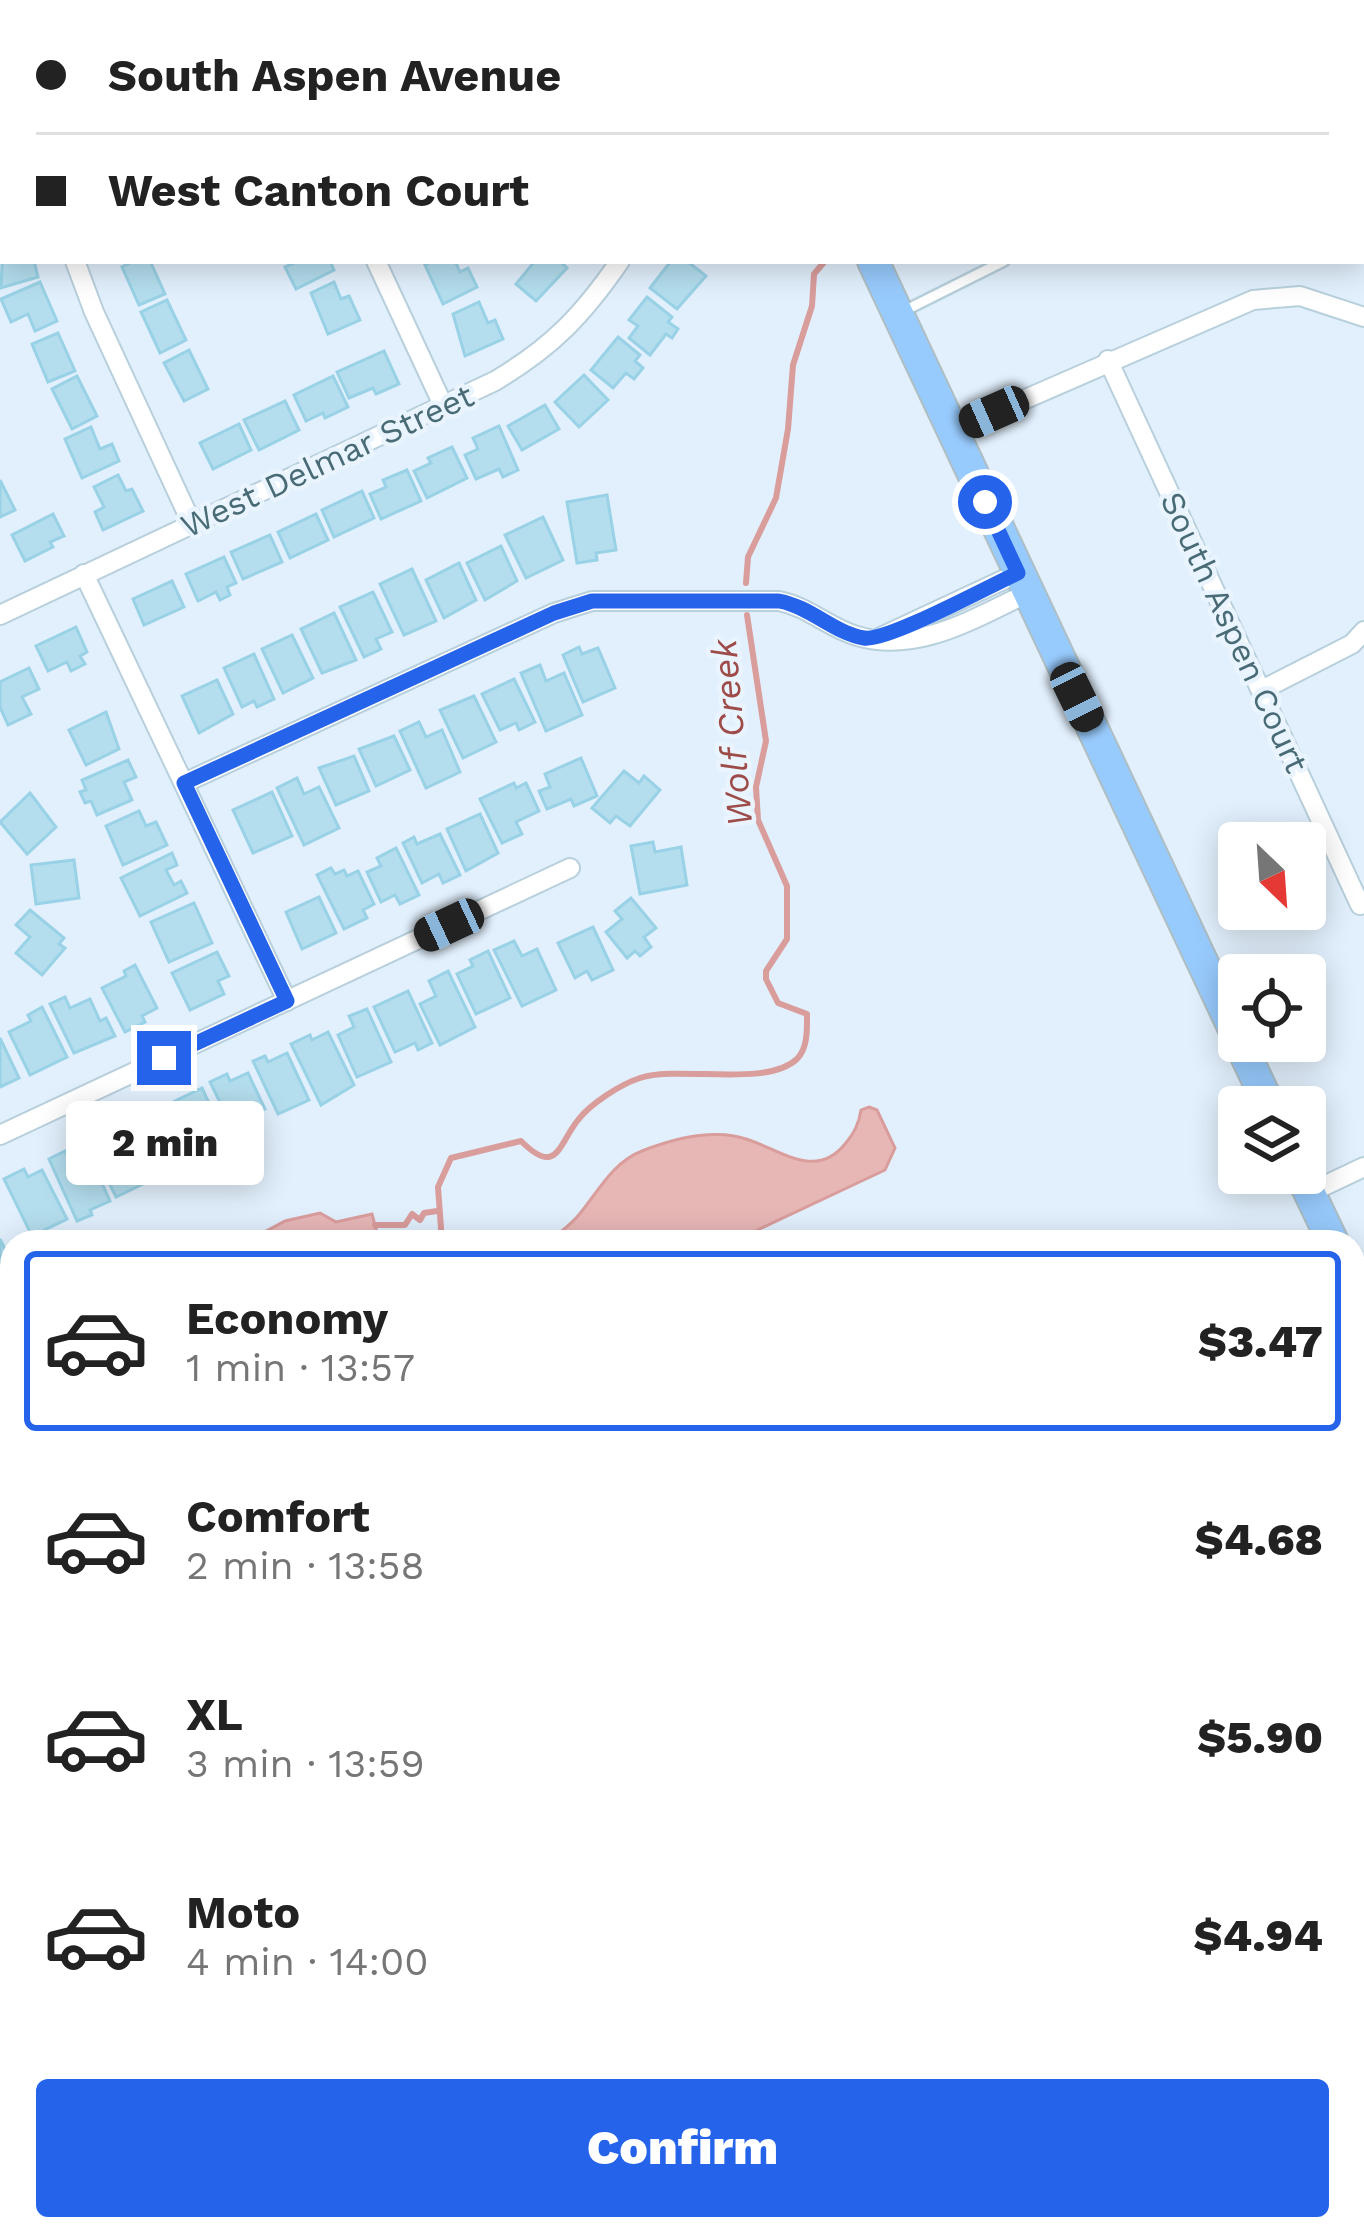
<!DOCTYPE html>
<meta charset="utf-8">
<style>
body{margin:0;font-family:"Work Sans",sans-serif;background:#f6f6f6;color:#222;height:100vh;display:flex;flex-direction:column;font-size:45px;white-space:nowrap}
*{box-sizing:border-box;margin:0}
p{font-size:39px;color:#767676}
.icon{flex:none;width:66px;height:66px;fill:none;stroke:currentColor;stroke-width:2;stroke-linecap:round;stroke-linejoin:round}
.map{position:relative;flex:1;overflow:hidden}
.panel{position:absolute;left:0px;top:1230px;width:1365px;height:1011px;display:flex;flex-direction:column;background:#fff;border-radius:36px 36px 0 0;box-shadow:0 6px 30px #0003}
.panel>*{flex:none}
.banner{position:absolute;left:0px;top:0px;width:1365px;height:264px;box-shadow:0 6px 30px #0003;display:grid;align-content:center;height:264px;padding:0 36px;background:#fff}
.needle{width:78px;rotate:155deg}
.buttons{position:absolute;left:1218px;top:822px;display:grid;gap:24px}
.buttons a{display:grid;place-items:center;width:108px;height:108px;border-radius:12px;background:#fff;box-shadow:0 6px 30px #0003;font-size:60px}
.end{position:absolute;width:54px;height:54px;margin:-27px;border:15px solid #2563eb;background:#fff;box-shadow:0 0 0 6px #fff}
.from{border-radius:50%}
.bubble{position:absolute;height:84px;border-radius:12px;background:#fff;box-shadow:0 6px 30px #0003;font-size:39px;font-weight:800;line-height:84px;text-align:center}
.car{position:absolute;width:36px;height:72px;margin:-36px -18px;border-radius:15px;box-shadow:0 0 9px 3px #0007;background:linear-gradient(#222 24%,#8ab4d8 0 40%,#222 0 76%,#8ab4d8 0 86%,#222 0)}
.banner b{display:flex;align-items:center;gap:42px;height:114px;font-size:45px}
.banner b+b{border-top:3px solid #e0e0e0}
.banner i{width:30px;height:30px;background:#222}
ul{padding:21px 0 0;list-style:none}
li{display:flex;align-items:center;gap:36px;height:180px;margin:0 24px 18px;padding:0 12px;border:6px solid transparent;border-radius:12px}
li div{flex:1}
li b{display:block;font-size:45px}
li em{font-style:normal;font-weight:800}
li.active{border-color:#2563eb}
li>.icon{width:108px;height:108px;stroke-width:1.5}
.action{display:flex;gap:24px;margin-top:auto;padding:24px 36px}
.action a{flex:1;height:138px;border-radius:12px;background:#2563eb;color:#fff;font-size:48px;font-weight:800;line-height:138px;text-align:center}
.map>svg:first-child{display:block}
.water{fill:#e7b7b6;stroke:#d99d9c;stroke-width:3}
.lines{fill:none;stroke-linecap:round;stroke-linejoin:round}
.stream{stroke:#d99d9c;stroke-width:6}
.building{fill:#b4deee;stroke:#99d2e6;stroke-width:3}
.service-casing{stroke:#b8d0dc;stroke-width:14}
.minor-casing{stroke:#b8d0dc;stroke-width:22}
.primary-casing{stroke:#aebec2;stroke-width:34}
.service{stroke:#fff;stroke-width:9}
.minor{stroke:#fff;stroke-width:18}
.primary{stroke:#98cbfd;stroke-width:30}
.route{stroke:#2563eb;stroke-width:15}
.labels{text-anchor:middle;stroke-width:9;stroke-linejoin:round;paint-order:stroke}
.street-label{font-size:33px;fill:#486b75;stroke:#e9f4ff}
.water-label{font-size:36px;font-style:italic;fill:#9e4c49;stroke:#e9f4ff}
</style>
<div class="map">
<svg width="1364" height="2240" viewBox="0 0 1364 2240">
<rect width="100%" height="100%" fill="#e2f0fd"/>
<g class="water">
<path d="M869 1107 877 1110 895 1148 885 1170 732 1242H548C558 1234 569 1226 577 1217 597 1194 611 1163 642 1151 670 1140 703 1131 734 1136 771 1141 812 1185 845 1144 854 1133 859 1124 861 1110Z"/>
<path d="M320 1213 336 1222 372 1214 378 1236 363 1242H246L285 1221Z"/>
<path d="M12 1761V1924L0 1926V1766Z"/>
</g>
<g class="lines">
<g class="stream">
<path d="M1245 0 1247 3"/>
<path d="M967 3 980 0"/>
<path d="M1362 179 1364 180"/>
<path d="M746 583 748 557 776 498 788 429 793 365 812 306 814 274 825 261"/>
<path d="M375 1225H405L412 1214 420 1220 424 1213 437 1211"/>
<path d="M442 1242 438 1187 451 1158 521 1141C557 1177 558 1145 578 1120 590 1104 621 1084 640 1078 679 1065 766 1088 797 1059 808 1048 807 1029 807 1014L778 1003 766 979V971L787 939V886L758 820 756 787 766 741 747 615"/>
<path d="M0 2135 12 2128"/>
</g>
</g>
<g class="building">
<path d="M3 243V261H34L38 277 1 288Z"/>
<path d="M134 261H150L165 294 139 305 122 267Z"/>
<path d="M290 261H330L334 270 296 289 285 267 292 264Z"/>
<path d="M434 261H455L460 272 468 268 477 287 443 304 425 265Z"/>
<path d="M535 261H560L567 268 536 301 516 284Z"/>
<path d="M671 261H687L706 276 677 309 650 288Z"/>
<path d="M40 282 57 321 35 331 28 314 11 322 1 299Z"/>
<path d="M334 282 341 299 349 296 360 320 328 334 311 293Z"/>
<path d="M647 297 672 317 668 322 678 329 672 338 666 334 650 355 629 338 638 326 629 320Z"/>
<path d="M167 300 186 340 160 353 141 312Z"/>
<path d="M479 302 488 323 495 320 503 339 465 356 453 314Z"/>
<path d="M58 333 75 371 48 382 32 344Z"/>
<path d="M618 337 640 355 635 361 643 368 634 379 626 373 613 388 591 370Z"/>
<path d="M189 350 208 389 184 401 164 363Z"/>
<path d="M384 351 399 384 376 394 373 388 349 398 337 372Z"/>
<path d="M584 375 608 400 579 427 555 402Z"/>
<path d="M77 376 97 416 72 429 52 389Z"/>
<path d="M333 376 348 407 325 418 323 413 306 421 294 395Z"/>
<path d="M285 401 299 430 259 450 244 420Z"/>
<path d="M545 405 559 429 522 450 508 426Z"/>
<path d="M239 424 251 450 213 469 200 443Z"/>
<path d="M499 426 518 470 503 477 499 469 476 479 465 455 478 449 473 438Z"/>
<path d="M91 427 100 449 112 444 119 461 82 478 65 439Z"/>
<path d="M452 447 467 478 427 498 414 471 431 463 428 458Z"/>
<path d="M407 470 421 501 381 519 370 494 386 487 383 480Z"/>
<path d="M118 475 126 491 132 489 143 511 103 530 95 512 104 507 94 487Z"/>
<path d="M0 480 15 510 0 517Z"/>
<path d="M362 491 374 518 334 537 322 510Z"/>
<path d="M607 495 616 550 596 553 597 560 577 563 567 502Z"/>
<path d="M53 514 64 536 50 542 53 547 25 561 12 535Z"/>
<path d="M316 514 328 540 290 558 278 532Z"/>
<path d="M543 517 563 560 526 578 505 535Z"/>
<path d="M270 535 282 562 243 579 231 552Z"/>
<path d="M501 546 517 581 485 600 467 563Z"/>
<path d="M224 557 236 583 227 587 230 595 220 600 216 592 198 601 186 574Z"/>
<path d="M459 563 476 600 444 618 426 580Z"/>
<path d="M412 569 436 621 404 635 380 584Z"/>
<path d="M172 581 184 607 144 625 133 599Z"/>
<path d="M373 592 392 632 376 639 381 649 364 657 340 607Z"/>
<path d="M334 613 356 660 322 673 301 629Z"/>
<path d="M76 627 87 652 80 656 85 664 71 671 67 662 48 671 36 646Z"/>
<path d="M292 635 313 678 283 693 262 649Z"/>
<path d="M579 647 582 654 598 648 615 688 583 702 563 655Z"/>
<path d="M254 654 274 699 257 707 254 701 242 707 224 668Z"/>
<path d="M540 665 546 681 564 673 582 715 546 731 521 673Z"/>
<path d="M29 668 39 689 22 697 31 714 8 725 0 707V682Z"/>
<path d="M514 679 535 722 519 730 516 723 500 730 482 694Z"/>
<path d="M217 680 233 714 199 733 182 696Z"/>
<path d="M474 696 496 742 463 758 440 710Z"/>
<path d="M106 712 119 749 86 765 69 730Z"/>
<path d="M419 722 426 737 442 730 460 772 426 788 400 731Z"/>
<path d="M394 736 410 770 376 786 359 749Z"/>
<path d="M354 756 369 791 336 805 319 768Z"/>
<path d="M581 758 597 796 574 806 571 799 547 809 539 791 550 787 545 774Z"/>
<path d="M128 760 136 777 124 782 132 800 97 815 91 801 85 803 80 792 86 790 82 780Z"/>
<path d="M624 771 639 783 644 776 660 790 630 826 616 816 610 823 592 808Z"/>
<path d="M297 778 304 794 319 787 339 828 304 845 277 788Z"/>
<path d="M514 783 516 788 526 783 539 811 516 822 522 834 502 843 480 799Z"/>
<path d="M272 792 292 836 253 853 233 810Z"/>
<path d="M30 793 56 827 27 854 0 822Z"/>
<path d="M139 811 146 826 156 822 167 845 123 865 106 826Z"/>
<path d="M480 814 498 853 466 871 447 829Z"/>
<path d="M440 834 460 875 443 883 439 874 422 883 403 843 414 837 417 844Z"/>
<path d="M653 842 655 852 681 847 687 885 640 894 631 846Z"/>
<path d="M396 848 419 895 400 904 395 895 381 902 367 872 381 866 377 858Z"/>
<path d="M172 853 177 865 166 870 174 885 181 881 187 893 140 916 121 878Z"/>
<path d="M74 860 79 898 36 904 31 865Z"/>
<path d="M331 868 335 874 344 870 347 876 358 871 374 904 363 910 367 918 344 929 317 875Z"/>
<path d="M319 897 336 933 302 949 286 912Z"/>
<path d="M631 898 656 928 644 937 651 947 640 956 635 951 627 958 606 932 622 919 615 911Z"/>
<path d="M194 903 212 943 169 962 151 922Z"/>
<path d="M30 910 64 938 59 944 65 948 42 975 16 953 30 937 16 925Z"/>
<path d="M593 927 613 970 592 980 587 971 575 978 558 943Z"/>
<path d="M514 941 522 956 537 949 556 990 522 1006 494 950Z"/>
<path d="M488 951 510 998 476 1014 457 974 473 966 470 960Z"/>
<path d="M217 952 229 976 218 981 224 994 190 1010 172 973Z"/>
<path d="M135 965 157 1008 142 1016 145 1022 125 1032 102 988 126 976 124 971Z"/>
<path d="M448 971 475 1027 440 1045 420 1004 436 996 429 981Z"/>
<path d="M408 991 432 1043 418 1050 415 1043 395 1052 374 1007Z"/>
<path d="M65 997 70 1008 90 999 100 1021 106 1018 115 1036 74 1053 50 1004Z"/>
<path d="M42 1007 67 1057 30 1075 9 1032 31 1021 28 1015Z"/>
<path d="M367 1009 391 1062 357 1077 338 1035 354 1027 349 1016Z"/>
<path d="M328 1032 354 1085 321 1105 291 1044 310 1035 312 1040Z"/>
<path d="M0 1038 19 1078 0 1087Z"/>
<path d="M287 1053 309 1100 278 1114 253 1061 265 1056 268 1062Z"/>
<path d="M248 1073 265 1109 231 1125 210 1082 227 1074 230 1081Z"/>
<path d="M202 1088 220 1127 190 1142 171 1103Z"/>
<path d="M163 1105 184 1148 151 1164 130 1121Z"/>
<path d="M107 1130 115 1146 130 1139 151 1180 116 1197 88 1140Z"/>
<path d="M65 1151 73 1169 92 1161 110 1201 90 1210 92 1215 77 1221 49 1159Z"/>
<path d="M24 1169 28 1177 42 1170 67 1219 32 1236 4 1179Z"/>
<path d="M0 1239 12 1263V1267L0 1273Z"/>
<path d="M12 1278V1324L0 1329V1284Z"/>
</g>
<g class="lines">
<g class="service-casing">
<g id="service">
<path d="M902 312 1004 261"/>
<path d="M1353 1642 1364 1637"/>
</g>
</g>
<g class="minor-casing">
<g id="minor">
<path d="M514 0 516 3"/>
<path d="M75 261 94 312 192 524"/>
<path d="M376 261 443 405"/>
<path d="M1108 360 1360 905 1364 903"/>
<path d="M952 431 1253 300 1300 296 1364 317"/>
<path d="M84 574 287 1001"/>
<path d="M0 615 495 381C552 347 582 316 620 261"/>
<path d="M881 637 1018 573"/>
<path d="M1262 690 1352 644 1364 631"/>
<path d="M184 783 554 613 592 601H779C809 607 829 628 857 636 918 654 974 618 1028 593"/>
<path d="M0 1135 570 868"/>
<path d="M1309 1193 1364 1167"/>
<path d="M0 1452 12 1478"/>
</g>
</g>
<g class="primary-casing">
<g id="primary">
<path d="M752 0 754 3"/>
<path d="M873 261 1239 1040"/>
<path d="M1239 1041 1270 1107"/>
<path d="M1300 1173 1333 1242"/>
<path d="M1353 1285 1364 1309"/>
</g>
</g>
<use href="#service" class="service"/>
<use href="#minor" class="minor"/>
<use href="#primary" class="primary"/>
</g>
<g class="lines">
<path class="route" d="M164 1058 287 1001 184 783 554 613 592 601H779C811 607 834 633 864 638 887 642 991 585 1018 573L985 502"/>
</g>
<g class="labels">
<g class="street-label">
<text transform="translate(327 460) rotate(-25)" y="12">West Delmar Street</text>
<text transform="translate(1235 632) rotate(65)" y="12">South Aspen Court</text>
</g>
<g class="water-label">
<text transform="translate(731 733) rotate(-95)" y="13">Wolf Creek</text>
</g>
</g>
</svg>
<div class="buttons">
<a><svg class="needle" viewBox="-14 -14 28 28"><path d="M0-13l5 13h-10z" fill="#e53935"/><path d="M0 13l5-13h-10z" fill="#767676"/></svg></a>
<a><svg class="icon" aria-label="locate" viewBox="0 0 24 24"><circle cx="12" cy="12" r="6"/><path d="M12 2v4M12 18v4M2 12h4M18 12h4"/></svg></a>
<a><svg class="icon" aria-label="layers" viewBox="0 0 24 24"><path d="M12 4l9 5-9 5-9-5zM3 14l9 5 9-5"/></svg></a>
</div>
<i class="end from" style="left:985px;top:502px"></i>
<i class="end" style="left:164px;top:1058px"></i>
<div class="bubble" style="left:66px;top:1101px;width:198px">2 min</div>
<i class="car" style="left:994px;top:412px;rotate:246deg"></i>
<i class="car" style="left:1077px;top:697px;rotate:154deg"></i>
<i class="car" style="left:449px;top:925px;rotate:245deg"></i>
<div class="banner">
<b><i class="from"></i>South Aspen Avenue</b>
<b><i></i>West Canton Court</b>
</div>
<section class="panel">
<ul>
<li class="active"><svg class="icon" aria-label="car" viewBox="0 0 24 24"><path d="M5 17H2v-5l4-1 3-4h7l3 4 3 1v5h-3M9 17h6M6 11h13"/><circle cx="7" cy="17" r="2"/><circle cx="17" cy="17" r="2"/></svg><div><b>Economy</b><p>1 min · 13:57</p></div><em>$3.47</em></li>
<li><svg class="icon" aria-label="car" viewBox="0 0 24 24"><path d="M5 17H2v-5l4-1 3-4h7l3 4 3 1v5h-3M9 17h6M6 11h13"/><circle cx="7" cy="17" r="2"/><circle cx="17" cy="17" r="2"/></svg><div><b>Comfort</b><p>2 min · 13:58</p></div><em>$4.68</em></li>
<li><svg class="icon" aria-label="car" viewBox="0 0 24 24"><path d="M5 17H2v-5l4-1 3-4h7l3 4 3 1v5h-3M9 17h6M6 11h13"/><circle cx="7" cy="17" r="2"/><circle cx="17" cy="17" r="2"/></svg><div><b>XL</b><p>3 min · 13:59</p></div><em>$5.90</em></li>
<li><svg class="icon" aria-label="car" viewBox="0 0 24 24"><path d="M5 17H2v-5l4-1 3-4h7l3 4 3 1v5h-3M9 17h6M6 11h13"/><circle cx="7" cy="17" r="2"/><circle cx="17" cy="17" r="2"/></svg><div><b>Moto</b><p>4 min · 14:00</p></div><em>$4.94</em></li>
</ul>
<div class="action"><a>Confirm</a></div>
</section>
</div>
